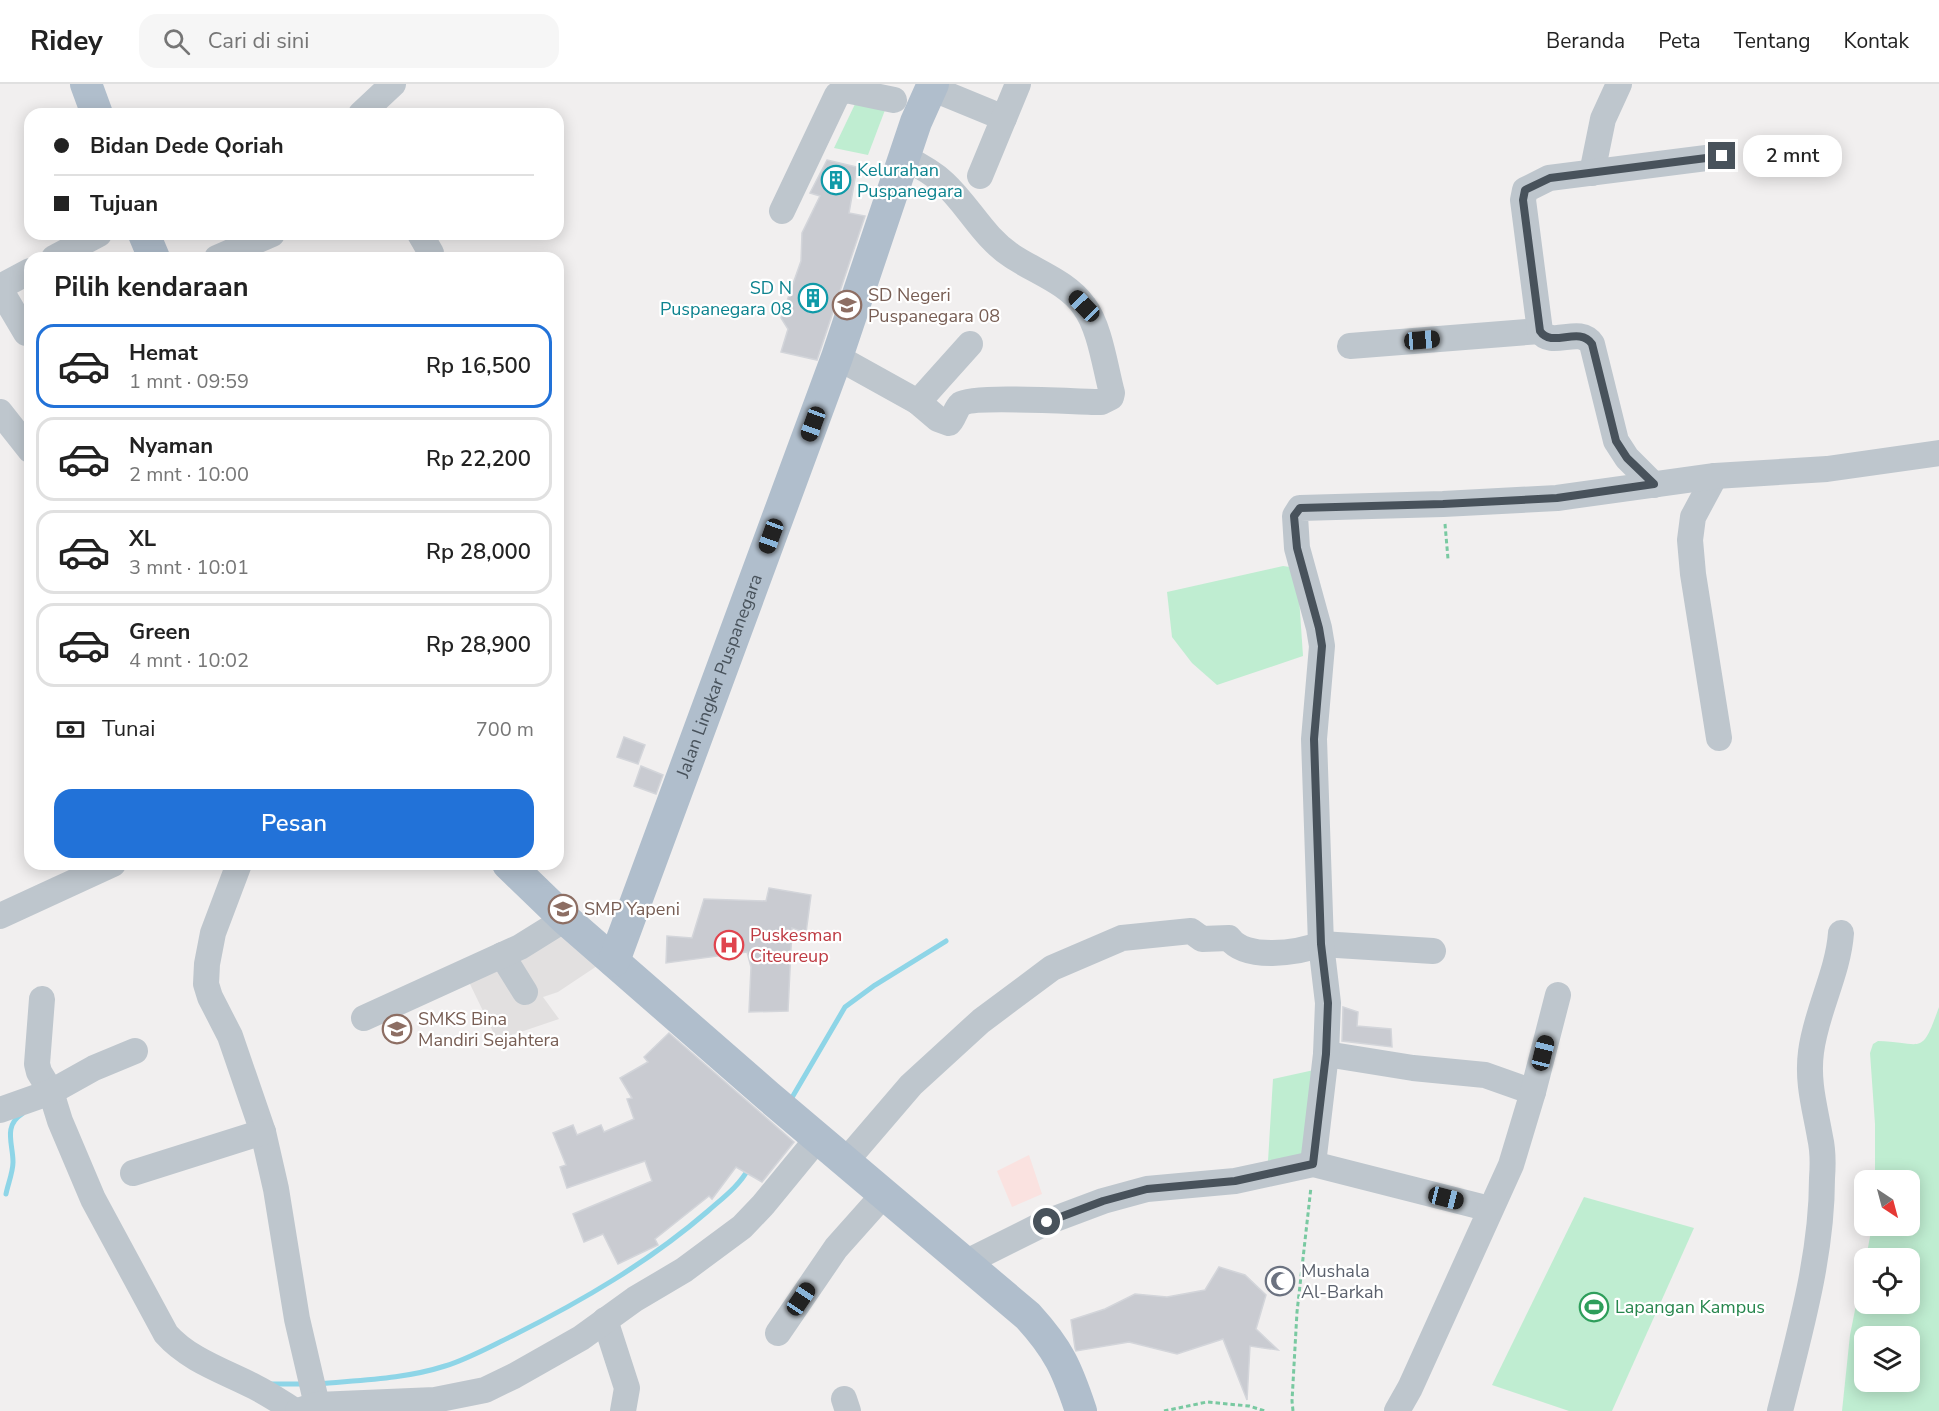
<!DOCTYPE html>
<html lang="id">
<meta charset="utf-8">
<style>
body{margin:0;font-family:"Nunito Sans",sans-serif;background:#f6f6f6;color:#222;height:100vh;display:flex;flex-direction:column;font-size:22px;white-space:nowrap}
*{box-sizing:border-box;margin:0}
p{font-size:20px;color:#767676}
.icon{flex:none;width:33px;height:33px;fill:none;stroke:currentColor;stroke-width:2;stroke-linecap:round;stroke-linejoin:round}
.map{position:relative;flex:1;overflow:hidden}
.side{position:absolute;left:24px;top:168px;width:540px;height:618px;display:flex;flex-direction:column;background:#fff;border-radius:18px;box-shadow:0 3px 15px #0003}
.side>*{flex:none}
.banner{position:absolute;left:24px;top:24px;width:540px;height:132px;border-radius:18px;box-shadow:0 3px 15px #0003;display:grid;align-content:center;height:132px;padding:0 30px;background:#fff}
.needle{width:39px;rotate:144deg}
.buttons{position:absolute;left:1854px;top:1086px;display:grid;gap:12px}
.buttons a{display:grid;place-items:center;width:66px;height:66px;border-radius:12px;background:#fff;box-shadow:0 3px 15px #0003;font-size:30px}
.end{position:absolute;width:27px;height:27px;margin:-14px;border:8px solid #48525b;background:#fff;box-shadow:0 0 0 3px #fff}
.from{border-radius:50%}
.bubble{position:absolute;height:42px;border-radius:18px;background:#fff;box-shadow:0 3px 15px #0003;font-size:20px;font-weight:600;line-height:42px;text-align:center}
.car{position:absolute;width:18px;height:36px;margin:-18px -9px;border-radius:8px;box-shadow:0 0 4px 2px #0007;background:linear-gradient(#222 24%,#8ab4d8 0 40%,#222 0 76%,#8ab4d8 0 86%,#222 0)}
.banner b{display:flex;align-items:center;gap:21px;height:57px;font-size:22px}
.banner b+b{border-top:2px solid #e0e0e0}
.banner i{width:15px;height:15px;background:#222}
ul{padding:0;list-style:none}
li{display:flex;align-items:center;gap:18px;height:84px;margin:0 12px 9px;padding:0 18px;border:3px solid #e0e0e0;border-radius:18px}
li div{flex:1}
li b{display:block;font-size:22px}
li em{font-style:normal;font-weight:600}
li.on{border-color:#2272d8}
li>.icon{width:54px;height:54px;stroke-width:1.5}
h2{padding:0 30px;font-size:27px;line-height:72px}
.pay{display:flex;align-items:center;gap:15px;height:66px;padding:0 30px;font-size:22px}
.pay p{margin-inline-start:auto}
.cta{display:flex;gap:12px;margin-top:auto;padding:12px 30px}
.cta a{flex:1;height:69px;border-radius:18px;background:#2272d8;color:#fff;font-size:24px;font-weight:600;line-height:69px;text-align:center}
header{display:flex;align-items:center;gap:36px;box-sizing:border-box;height:84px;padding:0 30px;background:#fff;border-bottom:2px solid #e0e0e0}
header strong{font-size:28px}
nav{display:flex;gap:33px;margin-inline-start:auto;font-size:21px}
.search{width:420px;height:54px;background:#f6f6f6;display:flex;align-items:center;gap:15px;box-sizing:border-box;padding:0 21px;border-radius:18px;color:#767676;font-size:22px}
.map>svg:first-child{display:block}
.education{fill:#e2e0e0}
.medical{fill:#fae2e0}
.green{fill:#bfedd1;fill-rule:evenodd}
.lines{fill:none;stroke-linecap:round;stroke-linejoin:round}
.stream{stroke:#8ed5e7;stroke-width:5}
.building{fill:#c9cbd1;stroke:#d3d5da;stroke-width:1.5}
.path{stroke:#79c9a1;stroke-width:3;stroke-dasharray:4.5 3;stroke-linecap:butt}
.minor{stroke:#bec6cd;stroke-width:26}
.major{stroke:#b0becc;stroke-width:32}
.route{stroke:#48525b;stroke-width:8}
.labels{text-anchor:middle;stroke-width:4.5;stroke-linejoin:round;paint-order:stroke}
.culture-label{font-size:18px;fill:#0d838f;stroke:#fff;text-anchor:start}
.education-label{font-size:18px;fill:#785e54;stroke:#fff;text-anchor:start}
.street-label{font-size:18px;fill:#48525b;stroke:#fff}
.health-label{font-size:18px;fill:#be3a42;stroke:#fff;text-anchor:start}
.worship-label{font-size:18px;fill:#5b616d;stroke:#fff;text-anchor:start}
.leisure-label{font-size:18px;fill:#27864d;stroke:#fff;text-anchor:start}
</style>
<header>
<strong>Ridey</strong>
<div class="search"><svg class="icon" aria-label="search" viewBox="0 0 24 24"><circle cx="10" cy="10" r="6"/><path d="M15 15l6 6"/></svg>Cari di sini</div>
<nav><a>Beranda</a><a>Peta</a><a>Tentang</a><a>Kontak</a></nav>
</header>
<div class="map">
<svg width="1939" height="1327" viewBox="0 0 1939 1327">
<rect width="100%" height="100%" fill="#f1efef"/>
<path class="education" d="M566 847 597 882 558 908 543 913 559 935 497 956 469 898Z"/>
<path class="medical" d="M1029 1071 1042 1110 1012 1123 997 1087Z"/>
<g class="green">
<path d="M856 18 885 26 868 71 834 64Z"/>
<path d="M1283 482 1297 484 1303 572 1217 601 1192 579 1172 553 1167 508Z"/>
<path d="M1939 923V1327H1842L1850 1251 1864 1181V1220H1910V1174H1866L1872 1142H1910V1096H1875V1040L1870 969 1873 960 1878 957C1923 958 1921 974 1939 923ZM1910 1252V1298H1864V1252Z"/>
<path d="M1314 986 1308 1072 1268 1077 1273 995Z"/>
<path d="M1584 1113 1694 1144 1612 1327H1569L1492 1301Z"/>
</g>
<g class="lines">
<g class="stream">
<path d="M790 1017 845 923 875 901 946 857"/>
<path d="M6 1110C8 1100 13 1088 13 1078 13 1060 3 1042 22 1030"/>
<path d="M270 1300H306"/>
<path d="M318 1300C360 1296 405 1295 445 1282 468 1275 491 1262 512 1252 582 1217 649 1178 708 1127 724 1113 739 1102 749 1084"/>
</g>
</g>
<g class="building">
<path d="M827 76 857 83 849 129 865 132 817 276 781 268 788 245 781 234 801 177 802 149 820 112 810 109Z"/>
<path d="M624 653 645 661 638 680 617 673Z"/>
<path d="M641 682 663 691 656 710 634 702Z"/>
<path d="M769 804 811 811 806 849 792 844 788 927 749 928 751 883 747 868 666 879 667 852 692 854 704 815 766 817Z"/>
<path d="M1343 923 1358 928 1357 942 1391 945 1392 963 1342 957Z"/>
<path d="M669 949 794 1058 762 1098 736 1083 712 1115 709 1112 655 1155 658 1161 618 1180 603 1150 584 1158 573 1130 652 1097 645 1077 567 1104 560 1083 566 1081 553 1049 573 1041 577 1051 601 1041 604 1048 634 1035 627 1015 632 1014 620 994 648 978 644 973Z"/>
<path d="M1219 1183 1245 1191 1266 1211 1256 1245 1278 1266 1250 1262 1247 1316 1223 1255 1177 1270 1129 1258 1076 1267 1075 1264 1071 1236 1105 1225 1135 1210 1167 1213 1205 1206Z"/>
</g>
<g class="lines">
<g class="path">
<path d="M1445 440 1448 475"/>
<path d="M1164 1327 1207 1318 1249 1322 1265 1327"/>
<path d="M1293 1327 1292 1317 1297 1228 1311 1103"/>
</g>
<g class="minor">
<path d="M931 4 1004 34"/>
<path d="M361 30 393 0"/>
<path d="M905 74C919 81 932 88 944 99 969 122 983 153 1012 172 1036 188 1067 198 1084 222 1100 243 1105 283 1112 309L1111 313 1101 318C1079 318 974 311 961 320 955 325 954 335 949 339L938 335 918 318"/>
<path d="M1592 89 1603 35 1619 0"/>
<path d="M980 92 1018 0"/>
<path d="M782 127 837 11 846 6 894 16"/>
<path d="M420 150 431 169V174"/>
<path d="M54 174 99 150"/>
<path d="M217 174 272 150"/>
<path d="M0 203 30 187"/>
<path d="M0 205 26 249H30"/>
<path d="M1350 262 1540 247"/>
<path d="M837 273 918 318 970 260"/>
<path d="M0 328 30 366"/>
<path d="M1715 392 1693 433 1690 456 1693 490 1719 654"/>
<path d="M1654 401 1627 374 1616 357 1592 260C1579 241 1552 265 1540 247L1523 116 1525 106 1549 94 1722 72"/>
<path d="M239 780 213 849 207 880 206 900 210 913 230 952 263 1048 276 1105 297 1235 317 1321"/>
<path d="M0 832 113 780"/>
<path d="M502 871 525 908"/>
<path d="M42 915 37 980 39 988 51 1008 60 1037 93 1115 166 1250C189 1276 224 1287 255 1303 269 1310 282 1319 295 1327"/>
<path d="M364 934 520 863 565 835"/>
<path d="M1326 970 1413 984 1485 991 1533 1008"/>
<path d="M0 1026 51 1008 94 984 135 967"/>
<path d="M845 1078 911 1001 981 937 1052 884 1122 854 1191 847 1202 855 1229 854C1246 877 1298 869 1321 860L1433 867"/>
<path d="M1313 1080 1326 970 1328 919 1321 860 1314 655 1322 562 1319 544 1297 464 1295 432 1300 424 1443 420 1557 414 1715 392 1827 385 1939 369"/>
<path d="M133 1089 263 1048"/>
<path d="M965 1179 1047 1138 1103 1117 1147 1105 1235 1097 1313 1080 1490 1125"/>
<path d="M605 1236 627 1304 623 1327"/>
<path d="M778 1249 836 1164 885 1109"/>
<path d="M844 1315 848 1327"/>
<path d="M298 1327 317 1321 435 1316 485 1306 514 1292 581 1254 635 1215 684 1186 742 1143 763 1121 818 1054"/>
<path d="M1397 1327 1410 1304 1511 1081 1533 1008 1558 911"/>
<path d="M1780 1327C1799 1251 1822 1173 1822 1094 1823 1081 1823 1066 1820 1053 1815 1024 1807 998 1811 968 1816 927 1838 890 1841 849"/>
</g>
<g class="major">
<path d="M86 0 97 30"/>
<path d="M144 150 154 174"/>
<path d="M508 780 565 835 768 1012 1028 1232C1059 1266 1067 1285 1081 1327"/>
<path id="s1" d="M614 877 837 273 916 38 933 0"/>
</g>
</g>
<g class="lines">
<path class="route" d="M1047 1138 1103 1117 1147 1105 1235 1097 1313 1080 1326 970 1328 919 1321 860 1314 655 1322 562 1319 544 1297 464 1294 432 1300 424 1443 420 1557 414 1654 400 1627 374 1616 357 1592 260C1579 241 1552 265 1540 247L1523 116 1525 106 1550 94 1722 72"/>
</g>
<defs>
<g id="building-ring" transform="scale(1.5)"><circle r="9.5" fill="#fff" stroke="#0f9aa8" stroke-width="1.5"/><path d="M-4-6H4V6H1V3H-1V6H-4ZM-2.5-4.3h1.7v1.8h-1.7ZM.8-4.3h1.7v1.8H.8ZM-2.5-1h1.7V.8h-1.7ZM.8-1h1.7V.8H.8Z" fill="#0f9aa8"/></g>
<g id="school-ring" transform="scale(1.5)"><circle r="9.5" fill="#fff" stroke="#8d6e63" stroke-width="1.5"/><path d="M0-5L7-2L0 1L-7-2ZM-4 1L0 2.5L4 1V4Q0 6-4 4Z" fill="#8d6e63"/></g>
<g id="hospital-ring" transform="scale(1.5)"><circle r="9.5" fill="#fff" stroke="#e0444e" stroke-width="1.5"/><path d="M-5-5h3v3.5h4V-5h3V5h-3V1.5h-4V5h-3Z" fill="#e0444e"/></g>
<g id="mosque-ring" transform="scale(1.5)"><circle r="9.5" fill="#fff" stroke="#6b7280" stroke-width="1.5"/><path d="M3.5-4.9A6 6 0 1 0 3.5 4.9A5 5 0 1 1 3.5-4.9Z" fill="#6b7280"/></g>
<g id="stadium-ring" transform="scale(1.5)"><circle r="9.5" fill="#fff" stroke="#2e9e5b" stroke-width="1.5"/><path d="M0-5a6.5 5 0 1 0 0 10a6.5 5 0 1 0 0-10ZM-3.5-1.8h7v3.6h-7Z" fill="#2e9e5b"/></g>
</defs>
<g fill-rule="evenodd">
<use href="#building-ring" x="836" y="96"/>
<use href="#building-ring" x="813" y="214"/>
<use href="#school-ring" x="847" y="221"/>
<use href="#school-ring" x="563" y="825"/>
<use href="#hospital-ring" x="729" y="861"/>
<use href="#school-ring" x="397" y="945"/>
<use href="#mosque-ring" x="1280" y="1197"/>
<use href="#stadium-ring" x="1594" y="1223"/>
</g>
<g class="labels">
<g class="culture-label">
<text x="857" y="92">Kelurahan<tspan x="857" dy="21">Puspanegara</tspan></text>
<text x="792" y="210" text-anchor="end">SD N<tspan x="792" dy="21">Puspanegara 08</tspan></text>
</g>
<g class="education-label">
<text x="868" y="217">SD Negeri<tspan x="868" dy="21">Puspanegara 08</tspan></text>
<text x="584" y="831">SMP Yapeni</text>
<text x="418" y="941">SMKS Bina<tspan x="418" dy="21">Mandiri Sejahtera</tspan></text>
</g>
<g class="street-label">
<text dy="6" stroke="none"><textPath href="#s1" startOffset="304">Jalan Lingkar Puspanegara</textPath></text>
</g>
<g class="health-label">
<text x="750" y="857">Puskesman<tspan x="750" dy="21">Citeureup</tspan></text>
</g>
<g class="worship-label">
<text x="1301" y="1193">Mushala<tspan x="1301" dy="21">Al-Barkah</tspan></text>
</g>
<g class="leisure-label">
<text x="1615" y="1229">Lapangan Kampus</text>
</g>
</g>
</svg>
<div class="buttons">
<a><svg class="needle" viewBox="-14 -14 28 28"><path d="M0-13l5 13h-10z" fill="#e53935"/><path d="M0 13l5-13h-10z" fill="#767676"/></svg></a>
<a><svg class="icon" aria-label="locate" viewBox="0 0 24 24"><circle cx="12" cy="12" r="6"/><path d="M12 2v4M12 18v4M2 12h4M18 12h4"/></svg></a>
<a><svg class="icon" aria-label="layers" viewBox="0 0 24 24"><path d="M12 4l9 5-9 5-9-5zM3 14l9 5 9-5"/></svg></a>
</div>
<i class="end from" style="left:1047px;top:1138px"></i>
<i class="end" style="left:1722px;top:72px"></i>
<div class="bubble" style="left:1743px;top:51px;width:99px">2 mnt</div>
<i class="car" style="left:1084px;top:222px;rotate:316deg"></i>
<i class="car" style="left:1422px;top:256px;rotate:85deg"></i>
<i class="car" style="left:813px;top:340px;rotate:200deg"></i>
<i class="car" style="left:771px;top:452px;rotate:200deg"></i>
<i class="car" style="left:1543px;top:969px;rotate:14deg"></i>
<i class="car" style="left:1446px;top:1114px;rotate:104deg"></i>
<i class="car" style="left:801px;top:1215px;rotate:34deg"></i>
<div class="banner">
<b><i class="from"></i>Bidan Dede Qoriah</b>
<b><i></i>Tujuan</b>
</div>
<section class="side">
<h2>Pilih kendaraan</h2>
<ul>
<li class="on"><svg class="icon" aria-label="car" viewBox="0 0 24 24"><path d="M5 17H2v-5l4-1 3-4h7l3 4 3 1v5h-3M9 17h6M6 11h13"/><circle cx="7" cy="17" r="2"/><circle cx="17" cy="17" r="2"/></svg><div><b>Hemat</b><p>1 mnt · 09:59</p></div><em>Rp 16,500</em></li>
<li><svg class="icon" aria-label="car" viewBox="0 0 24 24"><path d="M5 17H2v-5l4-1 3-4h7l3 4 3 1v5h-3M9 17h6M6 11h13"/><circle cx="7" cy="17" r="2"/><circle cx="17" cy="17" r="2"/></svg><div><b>Nyaman</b><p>2 mnt · 10:00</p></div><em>Rp 22,200</em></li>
<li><svg class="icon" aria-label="car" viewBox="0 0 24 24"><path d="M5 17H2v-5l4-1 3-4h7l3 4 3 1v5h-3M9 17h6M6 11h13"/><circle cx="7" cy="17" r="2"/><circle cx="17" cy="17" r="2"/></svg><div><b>XL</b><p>3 mnt · 10:01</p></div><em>Rp 28,000</em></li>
<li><svg class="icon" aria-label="car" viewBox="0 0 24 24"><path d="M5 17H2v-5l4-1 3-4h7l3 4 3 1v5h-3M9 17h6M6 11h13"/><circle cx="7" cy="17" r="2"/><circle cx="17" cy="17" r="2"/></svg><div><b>Green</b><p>4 mnt · 10:02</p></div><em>Rp 28,900</em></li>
</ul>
<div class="pay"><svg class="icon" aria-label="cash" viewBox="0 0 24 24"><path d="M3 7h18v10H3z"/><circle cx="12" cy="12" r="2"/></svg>Tunai<p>700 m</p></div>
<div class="cta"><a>Pesan</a></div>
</section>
</div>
